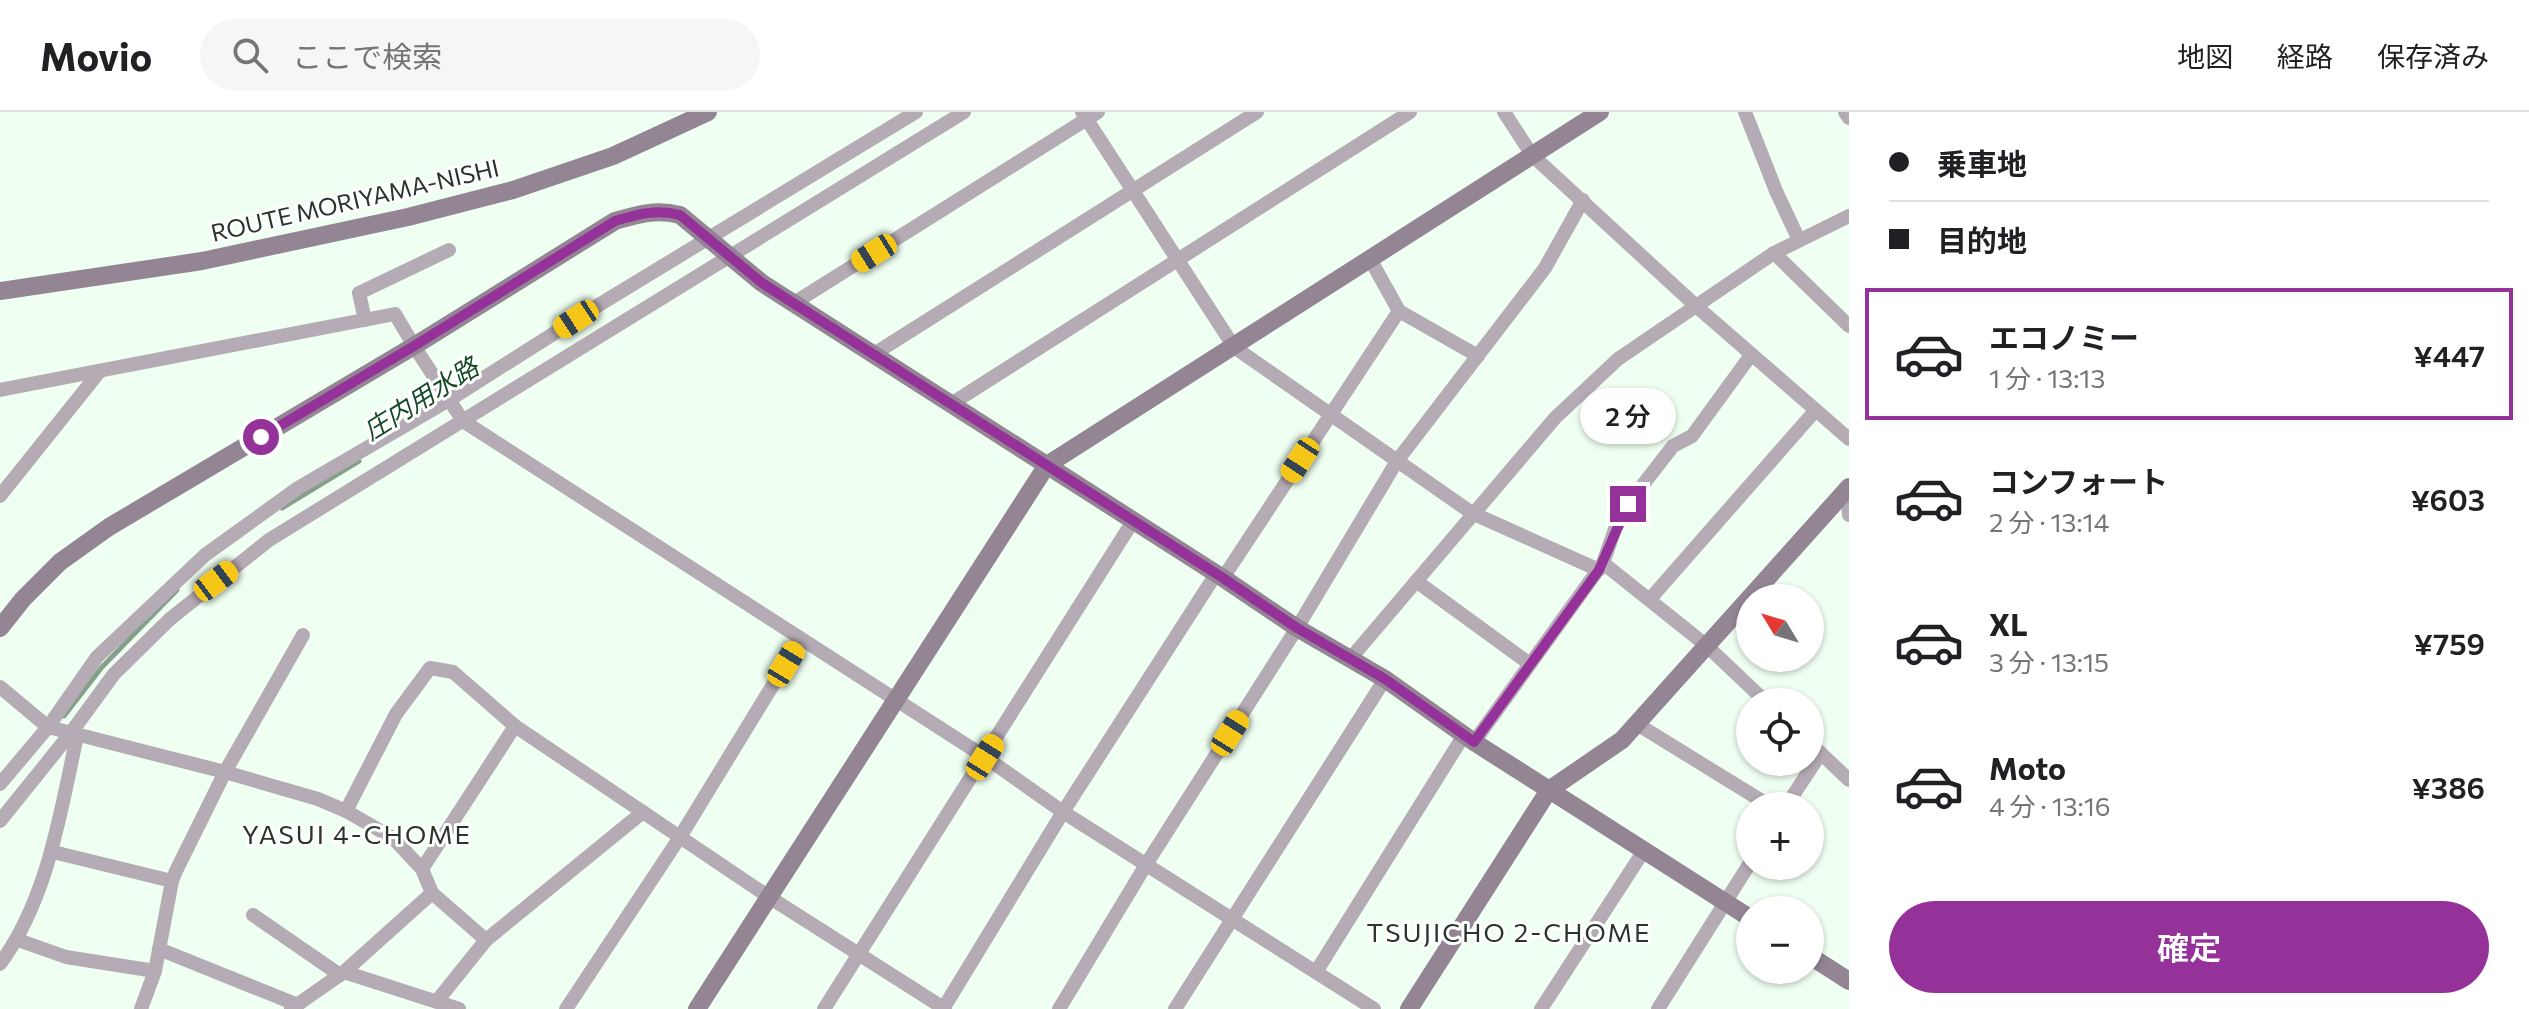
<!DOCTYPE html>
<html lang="ja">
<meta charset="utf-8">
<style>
body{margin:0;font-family:Commissioner,"Noto Sans JP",sans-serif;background:#f6f6f6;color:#202124;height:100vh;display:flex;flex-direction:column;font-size:30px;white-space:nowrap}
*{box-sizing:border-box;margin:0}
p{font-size:26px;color:#757577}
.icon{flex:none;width:44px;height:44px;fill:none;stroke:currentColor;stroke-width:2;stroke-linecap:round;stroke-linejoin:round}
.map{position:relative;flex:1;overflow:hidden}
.sheet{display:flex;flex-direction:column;background:#fff;width:680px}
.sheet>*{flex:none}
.banner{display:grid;align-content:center;height:176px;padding:0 40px;background:#fff}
.needle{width:52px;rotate:308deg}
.fabs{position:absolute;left:1736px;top:472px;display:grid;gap:16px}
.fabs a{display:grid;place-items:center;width:88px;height:88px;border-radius:50%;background:#fff;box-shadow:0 2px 6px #0004;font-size:40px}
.end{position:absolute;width:36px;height:36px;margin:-18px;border:10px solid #943299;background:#fff;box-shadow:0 0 0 4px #fff}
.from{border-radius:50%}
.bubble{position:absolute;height:56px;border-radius:28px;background:#fff;box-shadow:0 2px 6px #0004;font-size:26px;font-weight:600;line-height:56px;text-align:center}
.car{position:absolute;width:24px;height:48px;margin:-24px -12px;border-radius:10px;box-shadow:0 0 6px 2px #0007;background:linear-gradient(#f5c518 24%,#345 0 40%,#f5c518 0 76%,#345 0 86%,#f5c518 0)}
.banner b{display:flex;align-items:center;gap:28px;height:76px;font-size:30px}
.banner b+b{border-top:2px solid #e0e0e0}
.banner i{width:20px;height:20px;background:#202124}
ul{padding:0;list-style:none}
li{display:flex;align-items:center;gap:24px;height:132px;margin:0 16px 12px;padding:0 24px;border:4px solid transparent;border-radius:0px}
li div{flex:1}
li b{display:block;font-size:30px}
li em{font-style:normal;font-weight:600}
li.current{border-color:#943299}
li>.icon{width:72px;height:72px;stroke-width:1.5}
.primary-button{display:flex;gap:16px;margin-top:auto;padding:16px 40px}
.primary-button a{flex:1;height:92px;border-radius:48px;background:#943299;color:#fff;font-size:32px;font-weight:600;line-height:92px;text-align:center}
header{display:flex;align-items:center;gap:48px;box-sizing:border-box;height:112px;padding:0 40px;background:#fff;border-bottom:2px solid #e0e0e0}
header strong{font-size:38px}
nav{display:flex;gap:44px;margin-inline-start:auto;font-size:28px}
.search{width:560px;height:72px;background:#f6f6f6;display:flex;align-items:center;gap:20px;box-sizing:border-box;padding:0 28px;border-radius:44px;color:#757577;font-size:30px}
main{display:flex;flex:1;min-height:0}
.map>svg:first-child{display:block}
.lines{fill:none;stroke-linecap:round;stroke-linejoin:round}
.stream{stroke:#84a08a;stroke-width:5}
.street{stroke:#b5abb5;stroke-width:14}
.secondary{stroke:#948594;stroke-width:18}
.route{stroke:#943299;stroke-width:10}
.labels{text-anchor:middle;stroke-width:6;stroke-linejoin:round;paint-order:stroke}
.street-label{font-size:24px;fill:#2a352c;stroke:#fff}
.water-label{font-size:26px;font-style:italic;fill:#144b27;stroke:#fff}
.neighbourhood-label{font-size:26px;letter-spacing:2px;fill:#2a352c;stroke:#fff}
</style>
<header>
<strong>Movio</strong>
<div class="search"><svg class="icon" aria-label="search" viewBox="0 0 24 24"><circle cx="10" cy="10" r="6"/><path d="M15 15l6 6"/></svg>ここで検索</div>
<nav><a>地図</a><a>経路</a><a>保存済み</a></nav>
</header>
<main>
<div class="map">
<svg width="1849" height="897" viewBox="0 0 1849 897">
<rect width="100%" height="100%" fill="#effff1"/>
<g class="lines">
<g class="stream">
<path d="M282 396 359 349"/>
<path d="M64 604 102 555 177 478"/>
</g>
<g class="street">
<path d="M1082 0 1234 235 1472 401 1599 458"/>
<path d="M1504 0 1532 43 1696 194 1849 327"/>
<path d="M1745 0 1776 79 1799 128"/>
<path d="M1845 0 1849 6"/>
<path d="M1774 141 1849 214"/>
<path d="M1370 147 1399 199 1478 244"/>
<path d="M794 191 1098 0"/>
<path d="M365 208 359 181 449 138"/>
<path d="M874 242 1257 0"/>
<path d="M0 278 395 202 414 234 463 309 985 645 1063 700 1374 897"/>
<path d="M951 292 1410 0"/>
<path d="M1847 377 1849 403"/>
<path d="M0 384 100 259"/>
<path d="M1603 451 1707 534 1766 590"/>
<path d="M1223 466 1399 199"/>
<path d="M1416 469 1530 552"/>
<path d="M1650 487 1815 299"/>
<path d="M1351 546 1555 306 1618 247 1774 141 1849 104"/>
<path d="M0 575 48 615 225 660 318 687 346 699 393 726 422 757 432 781 486 828 643 700"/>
<path d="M1637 612 1770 694"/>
<path d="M1474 630 1603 451 1615 417 1628 392 1673 334 1692 324 1751 243"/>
<path d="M1810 631 1849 668"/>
<path d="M0 672 48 615 97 545 205 443 298 376 449 288 602 191 916 0"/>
<path d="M1786 694 1821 641"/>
<path d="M346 699 396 602 430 556 453 560 515 614 769 785 945 897"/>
<path d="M0 709 70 622 114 562 170 507 269 428 964 0"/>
<path d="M53 740 172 769"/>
<path d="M422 757 515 614"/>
<path d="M253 803 340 863"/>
<path d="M18 828 66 845 155 859"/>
<path d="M159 837 298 893"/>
<path d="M0 852C48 786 60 702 77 624"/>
<path d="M344 860 459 897"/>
<path d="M1316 860 1464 623"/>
<path d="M437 889 486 828"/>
<path d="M141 897 155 859 172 769 176 759 225 660 303 523"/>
<path d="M291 897 344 860 432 781"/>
<path d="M566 897 680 725 801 527"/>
<path d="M824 897 1133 409"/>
<path d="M943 897 1063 700 1216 462"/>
<path d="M1059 897 1147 751 1297 516 1397 349 1545 156 1583 88"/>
<path d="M1175 897 1385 567"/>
<path d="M1541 897 1643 740"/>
<path d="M1658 897 1750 751"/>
</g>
<g class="secondary">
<path d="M0 179 202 149 408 105 513 78 613 44 708 0"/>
<path d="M0 516 23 487 60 450 109 415 414 234 615 109C639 102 656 97 680 103L762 171 1223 466 1297 516 1385 567 1474 630 1750 806"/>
<path d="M1810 844 1849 869"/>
<path d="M697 897 1047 353 1600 0"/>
<path d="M1409 897 1549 678 1622 628 1849 375"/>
</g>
</g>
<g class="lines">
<path class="route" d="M261 325 414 234 615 109C638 102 656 97 680 103L762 171 1223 466 1297 516 1385 567 1474 630 1599 458 1628 392"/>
</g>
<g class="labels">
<g class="street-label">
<text transform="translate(355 89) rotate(-13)" y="8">ROUTE MORIYAMA-NISHI</text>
</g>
<g class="water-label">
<text transform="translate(421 287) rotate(-32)" y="9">庄内用水路</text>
</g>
<g class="neighbourhood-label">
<text x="357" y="732">YASUI 4-CHOME</text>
<text x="1509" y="830">TSUJICHO 2-CHOME</text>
</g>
</g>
</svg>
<div class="fabs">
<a><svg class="needle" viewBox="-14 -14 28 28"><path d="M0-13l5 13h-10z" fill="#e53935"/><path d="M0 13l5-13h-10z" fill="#757577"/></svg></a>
<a><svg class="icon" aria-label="locate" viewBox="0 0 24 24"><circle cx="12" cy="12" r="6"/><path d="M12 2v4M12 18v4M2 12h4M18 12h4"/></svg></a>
<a>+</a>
<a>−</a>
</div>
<i class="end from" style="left:261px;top:325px"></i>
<i class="end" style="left:1628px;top:392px"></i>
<div class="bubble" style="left:1580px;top:276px;width:96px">2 分</div>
<i class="car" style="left:874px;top:141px;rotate:238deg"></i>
<i class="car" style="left:576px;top:207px;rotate:237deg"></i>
<i class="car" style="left:1300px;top:348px;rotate:213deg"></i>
<i class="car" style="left:216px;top:469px;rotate:53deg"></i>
<i class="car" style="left:786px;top:552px;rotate:31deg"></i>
<i class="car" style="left:1230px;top:621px;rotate:32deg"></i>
<i class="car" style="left:985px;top:645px;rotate:32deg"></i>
</div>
<section class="sheet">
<div class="banner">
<b><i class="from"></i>乗車地</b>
<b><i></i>目的地</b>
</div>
<ul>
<li class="current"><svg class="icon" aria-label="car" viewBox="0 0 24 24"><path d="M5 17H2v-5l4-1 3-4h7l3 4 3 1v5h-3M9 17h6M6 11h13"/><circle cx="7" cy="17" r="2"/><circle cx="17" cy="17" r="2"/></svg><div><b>エコノミー</b><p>1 分 · 13:13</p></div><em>¥447</em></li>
<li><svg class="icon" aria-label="car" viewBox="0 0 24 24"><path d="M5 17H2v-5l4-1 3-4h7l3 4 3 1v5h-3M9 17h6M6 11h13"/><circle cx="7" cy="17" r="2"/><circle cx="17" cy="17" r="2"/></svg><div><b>コンフォート</b><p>2 分 · 13:14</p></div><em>¥603</em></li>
<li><svg class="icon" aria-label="car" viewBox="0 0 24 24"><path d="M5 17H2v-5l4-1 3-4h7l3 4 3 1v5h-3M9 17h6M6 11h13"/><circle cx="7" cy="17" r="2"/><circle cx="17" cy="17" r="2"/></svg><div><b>XL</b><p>3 分 · 13:15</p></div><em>¥759</em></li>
<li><svg class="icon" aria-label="car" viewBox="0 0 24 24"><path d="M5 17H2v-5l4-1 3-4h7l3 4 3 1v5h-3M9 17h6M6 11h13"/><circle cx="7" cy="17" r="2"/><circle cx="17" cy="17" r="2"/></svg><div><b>Moto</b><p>4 分 · 13:16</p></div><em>¥386</em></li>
</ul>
<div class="primary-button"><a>確定</a></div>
</section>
</main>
